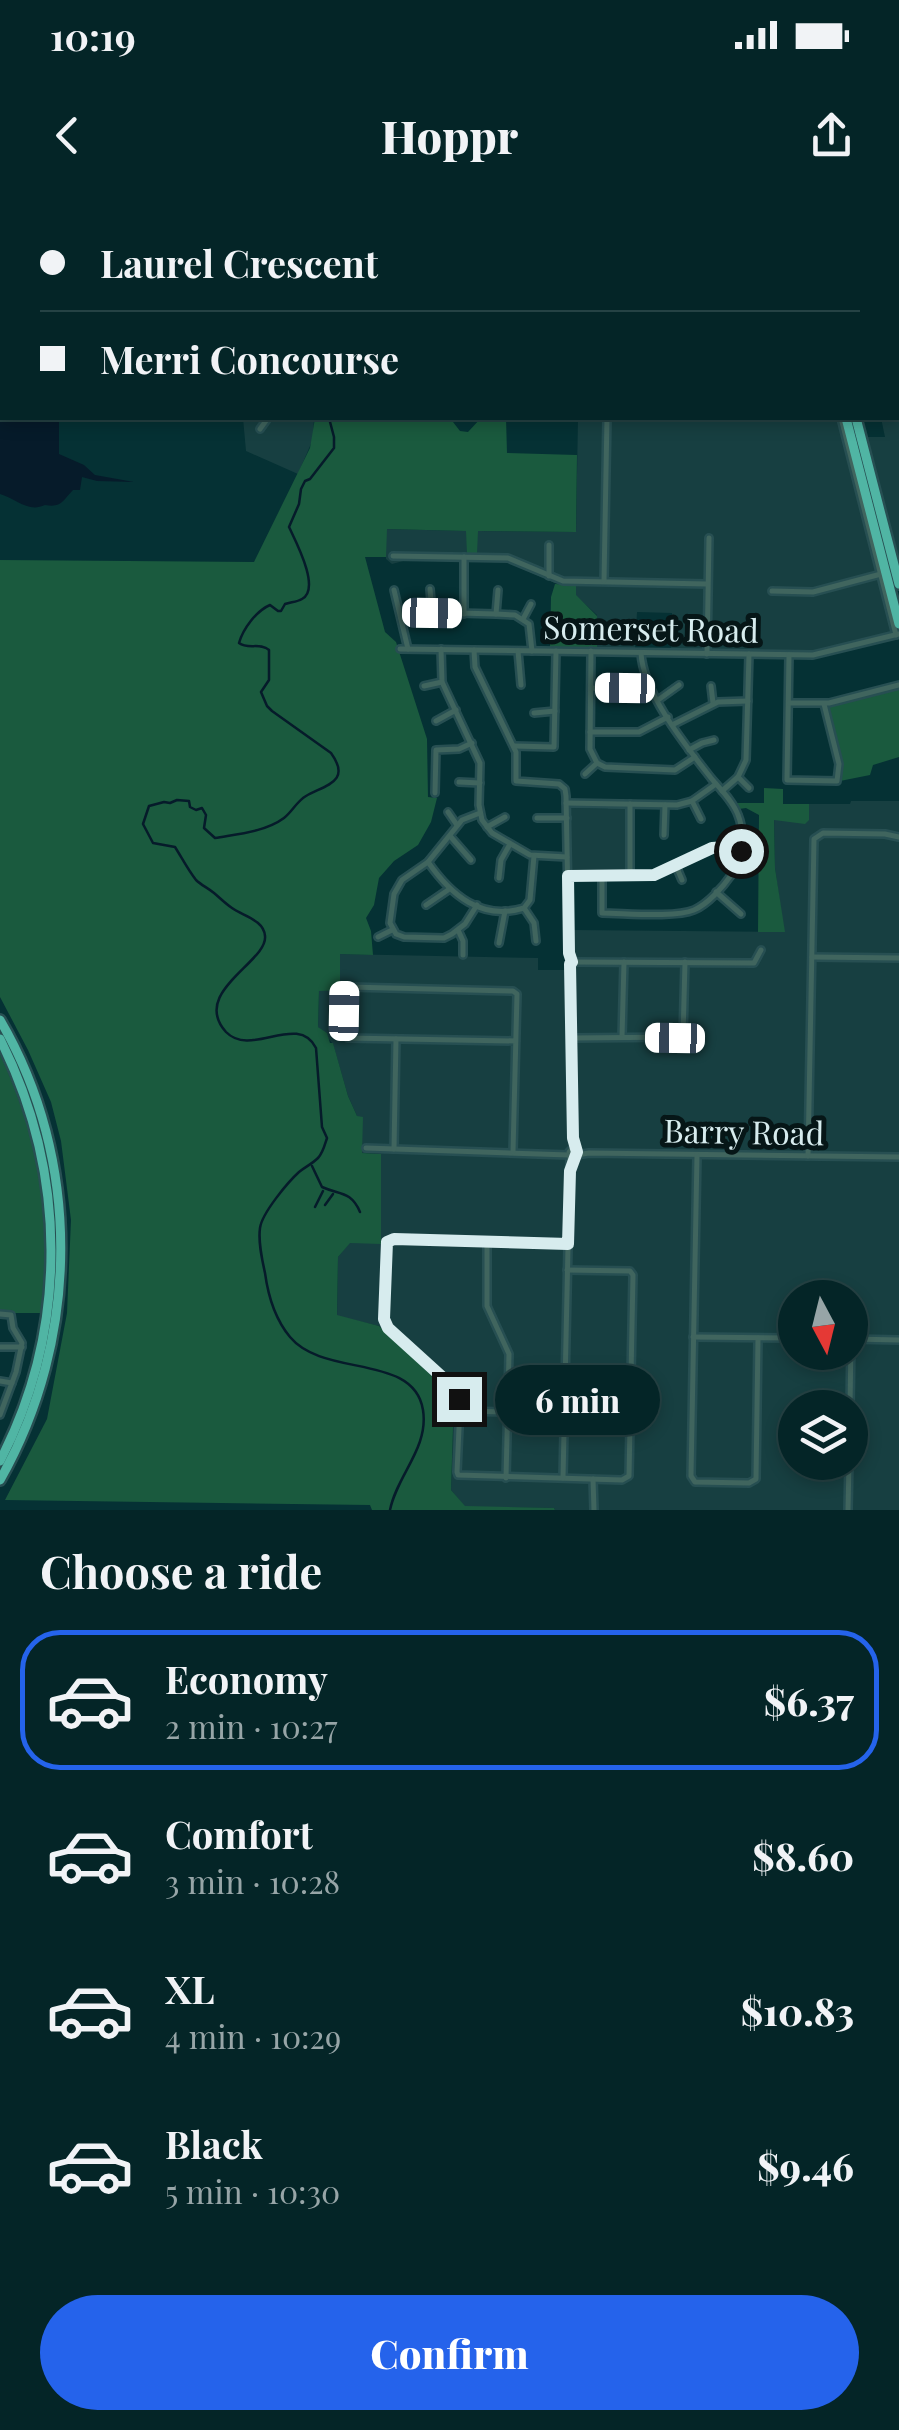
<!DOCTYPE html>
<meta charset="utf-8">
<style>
body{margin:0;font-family:"Playfair Display",serif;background:#123133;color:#f1f3f6;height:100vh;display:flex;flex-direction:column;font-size:38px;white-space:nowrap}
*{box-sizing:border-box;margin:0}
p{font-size:32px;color:#97a5a7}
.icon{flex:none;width:55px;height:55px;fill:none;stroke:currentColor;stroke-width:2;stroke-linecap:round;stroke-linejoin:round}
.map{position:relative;height:1310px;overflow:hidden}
.panel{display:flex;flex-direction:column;background:#042527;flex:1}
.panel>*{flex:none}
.banner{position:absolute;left:0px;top:0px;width:900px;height:220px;box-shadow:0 5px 15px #0003,0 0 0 2px #254244;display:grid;align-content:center;height:220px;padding:0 40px;background:#042527}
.needle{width:65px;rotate:173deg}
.controls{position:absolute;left:778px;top:1080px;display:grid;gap:20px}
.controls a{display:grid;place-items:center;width:90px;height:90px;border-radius:50%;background:#042527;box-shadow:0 5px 15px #0003,0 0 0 2px #254244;font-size:50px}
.end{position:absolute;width:45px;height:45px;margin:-22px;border:12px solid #d7ecee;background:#111;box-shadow:0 0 0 5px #111}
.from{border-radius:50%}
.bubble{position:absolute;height:70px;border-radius:35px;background:#042527;box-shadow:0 5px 15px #0003,0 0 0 2px #254244;font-size:32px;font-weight:800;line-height:70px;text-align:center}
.car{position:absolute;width:30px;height:60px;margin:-30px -15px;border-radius:12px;box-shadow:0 0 8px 2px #0007;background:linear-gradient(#fff 24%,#345 0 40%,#fff 0 76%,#345 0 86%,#fff 0)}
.banner b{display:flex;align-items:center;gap:35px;height:95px;font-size:38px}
.banner b+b{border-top:2px solid #254244}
.banner i{width:25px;height:25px;background:#f1f3f6}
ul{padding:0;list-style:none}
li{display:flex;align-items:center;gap:30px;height:140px;margin:0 20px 15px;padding:0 20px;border:5px solid transparent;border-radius:40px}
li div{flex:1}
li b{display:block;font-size:38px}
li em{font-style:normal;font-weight:800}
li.on{border-color:#2563eb}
li>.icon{width:90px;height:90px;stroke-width:1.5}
h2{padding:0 40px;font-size:45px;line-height:120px}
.action{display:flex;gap:20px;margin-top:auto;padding:20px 40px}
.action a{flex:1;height:115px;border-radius:60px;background:#2563eb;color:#fff;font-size:40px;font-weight:800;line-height:115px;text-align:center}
.status{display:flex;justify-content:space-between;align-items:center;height:70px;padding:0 50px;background:#042527;direction:ltr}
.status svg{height:28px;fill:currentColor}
header{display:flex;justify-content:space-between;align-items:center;height:130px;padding:0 40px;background:#042527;font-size:45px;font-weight:800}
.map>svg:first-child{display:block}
.built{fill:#173f41;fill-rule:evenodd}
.green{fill:#1a5a3e}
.water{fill:#061b2a}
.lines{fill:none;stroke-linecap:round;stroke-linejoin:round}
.stream{stroke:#061b2a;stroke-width:2.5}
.minor-casing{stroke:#274f52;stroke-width:10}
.highway-casing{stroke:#274f52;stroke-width:14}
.minor{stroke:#40655e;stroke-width:5}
.highway{stroke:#50b5a4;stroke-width:9}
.rail{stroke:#88a6a8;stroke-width:2.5;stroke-dasharray:12 12;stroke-linecap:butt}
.minor-bridge-casing{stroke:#274f52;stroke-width:10;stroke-linecap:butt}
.minor-bridge{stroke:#40655e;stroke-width:5}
.route{stroke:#d7ecee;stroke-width:12}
.labels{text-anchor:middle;stroke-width:10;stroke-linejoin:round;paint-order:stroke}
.street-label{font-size:32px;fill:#d7ecee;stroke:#061617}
</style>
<div class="status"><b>10:19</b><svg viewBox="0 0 49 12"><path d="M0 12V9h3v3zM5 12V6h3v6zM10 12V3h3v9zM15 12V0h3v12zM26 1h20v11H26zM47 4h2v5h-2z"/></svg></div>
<header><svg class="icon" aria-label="back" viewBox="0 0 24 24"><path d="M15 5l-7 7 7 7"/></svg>Hoppr<svg class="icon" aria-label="share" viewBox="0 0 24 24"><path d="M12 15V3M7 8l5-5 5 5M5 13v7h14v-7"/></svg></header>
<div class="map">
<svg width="899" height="1310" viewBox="0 0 899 1310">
<rect width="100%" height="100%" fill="#053134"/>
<g class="built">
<path d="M898 141 899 147V361L866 237H885L881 218H898Z"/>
<path d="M243 218H314L313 239 298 274 246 251Z"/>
<path d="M578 218H838L891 429 889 434 816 453 671 450 672 413 637 412 635 450 597 447V415L575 395V385L555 383 506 362 407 360 392 364 386 359V329L467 331 476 354 477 331 576 332Z"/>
<path d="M851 601H899V1310H555L554 1308 465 1307 451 1290 454 1196 379 1126 337 1116 338 1057 349 1043H381V954L362 953 357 916 348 896 333 844 318 827 319 790H340V754L538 758V770H566V751H572V730L784 732 775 668 774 619 809 620V604H850ZM795 1098H850V1152H795ZM795 1208H850V1262H795Z"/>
<path d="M609 606 629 607V622L626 625V672L572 673 570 608 608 609Z"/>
</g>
<g class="green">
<path d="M315 218H452L453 222 460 231 468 232 481 218H506L507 253 577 255 576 332 478 331 477 354H467L466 331 387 329 386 357H365L385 432 396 442 427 539 428 597 437 598 431 622 418 645 394 661 379 678 374 705 366 718 371 731 373 755 340 754V790L319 791 318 827 327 833 330 843H333L348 896 357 916 363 917 362 953 381 954V1044L350 1043 338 1057 337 1115 379 1126 454 1197 451 1290 465 1306 554 1308 555 1310H372L370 1305 5 1300 47 1219 67 1113 71 1020 61 941 51 902 28 850 0 797V360L254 362 310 248Z"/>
<path d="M555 384 576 385V395L597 416V449L550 447 551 397Z"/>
<path d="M899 488V557L873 565 870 575 840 581 842 560 828 507Z"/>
<path d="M764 588 783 589V604H809V620L805 624 774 620 775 668 785 732H758L759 615 746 608 739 609 735 603H764Z"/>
<path d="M0 854C37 934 56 1025 42 1113H0Z"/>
</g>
<path class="water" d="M0 156H2V218H59V254L84 265 95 275 134 282 97 281 82 277 80 290H73C63 300 62 308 45 305 28 313 17 299 0 294Z"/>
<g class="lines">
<g class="stream">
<path d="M222 2 223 0"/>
<path d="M329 218 334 237V248L310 279 305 281 301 289 299 304 289 327C296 342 321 389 302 399 297 402 291 402 285 404L281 411H278L270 405C256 411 243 429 239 443 248 450 260 442 269 450V480L261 492 267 506 272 511 331 553C352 582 325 585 306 596 297 601 292 612 284 618 265 632 237 634 215 638L204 628 206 615 202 608 196 610 190 607 189 601 177 600 170 603 164 602 149 606 143 624 153 643 175 647C182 658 188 670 196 680 201 685 208 688 214 693 220 698 226 704 232 708 243 716 264 720 265 736 268 762 190 792 226 832 251 858 298 812 316 848L322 927 327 938C325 944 323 953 318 958 312 964 305 967 299 972 288 982 262 1013 260 1028 258 1042 262 1059 265 1073 268 1095 275 1119 290 1137 324 1178 414 1153 423 1210 429 1248 397 1275 390 1310"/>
<path d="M312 966 322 987C340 995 351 991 360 1012"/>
<path d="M325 1005 333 994"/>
<path d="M315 1007 323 991"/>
</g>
<g class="minor-casing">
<g id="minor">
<path d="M647 0 648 2"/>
<path d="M685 0V2"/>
<path d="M705 0 706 2"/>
<path d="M554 2V0"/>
<path d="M600 2V0"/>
<path d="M898 209H899"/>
<path d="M841 218 896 435"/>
<path d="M260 229 268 218"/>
<path d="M393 356 508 358 563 381 707 384"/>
<path d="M549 376V345"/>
<path d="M604 381 607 218"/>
<path d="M430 389 432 413"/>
<path d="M394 390 408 449"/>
<path d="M772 391 813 392 881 374"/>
<path d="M464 414V357"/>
<path d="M496 414 498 390"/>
<path d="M401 418 421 412 496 414 515 415 529 424 532 451"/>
<path d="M523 419 531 404"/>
<path d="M400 449 813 455 899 434"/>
<path d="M441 449 442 482 480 563 479 605 482 620 492 633 530 655 567 657"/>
<path d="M474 450 475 467 516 552V581L559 584 565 589 566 596 569 753 572 762 570 764 573 934 575 949"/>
<path d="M518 451 521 485"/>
<path d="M591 451 590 549 597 563 605 567 675 570 695 557"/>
<path d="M707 454 709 338"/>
<path d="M789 455 787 580 837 581 839 564 824 504"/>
<path d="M424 486 442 482"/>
<path d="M711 486 713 503"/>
<path d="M591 488 645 489 651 486"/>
<path d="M658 500 679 485"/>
<path d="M789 503H829L899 485"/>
<path d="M534 513 555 511"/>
<path d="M436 521 456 510"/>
<path d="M672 525 718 502 748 501"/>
<path d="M590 532H639L668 517"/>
<path d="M514 546 554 547 556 451"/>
<path d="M689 550 702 543 714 540"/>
<path d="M585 574 597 563"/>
<path d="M738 577 749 588"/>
<path d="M459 582 480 583"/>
<path d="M722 591 738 577 746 560 749 454"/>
<path d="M435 593 436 550 459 549 472 543"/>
<path d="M692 601 701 619"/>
<path d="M566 603 677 605 692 601 716 584"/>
<path d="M448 612 457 625"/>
<path d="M537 618H567"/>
<path d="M487 627 505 617"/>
<path d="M664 635 665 605"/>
<path d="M450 636 471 660"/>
<path d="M428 662C451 695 481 721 524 708L530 700 534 656"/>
<path d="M676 666 682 680"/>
<path d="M568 676 654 675 712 648 741 646"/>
<path d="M602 676V713C624 713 675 718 694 710 708 704 723 687 732 674 743 659 745 632 738 615 733 601 720 589 711 578 686 546 643 493 641 453"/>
<path d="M630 676V604"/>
<path d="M499 678 501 660 510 644"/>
<path d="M716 692 741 714"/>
<path d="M426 705 448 690"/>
<path d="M477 705 465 724 452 734 444 738 404 737 396 734 390 723 394 694 402 680 428 662 462 620 480 613"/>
<path d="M524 708 534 723 536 741"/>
<path d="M458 730 463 741V755"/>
<path d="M378 737 392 730"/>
<path d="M499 743 505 711"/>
<path d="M812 757 899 758"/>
<path d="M572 762 754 763 761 750"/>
<path d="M622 837 624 762"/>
<path d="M571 838 683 837 685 762"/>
<path d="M366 948 569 955"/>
<path d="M573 948 577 953 573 956 569 952Z"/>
<path d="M394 949 396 839"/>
<path d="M513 952 517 794 513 791 349 787 345 791 344 832 348 838 516 841"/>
<path d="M576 955 589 953 899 957"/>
<path d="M697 955 691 1276 695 1282 749 1283 756 1279 758 1138"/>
<path d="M808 956 814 639 823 633 885 634 899 637"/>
<path d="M487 1041V1106L509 1154 506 1278"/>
<path d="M567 1070 630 1071 633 1075 629 1276 622 1280 458 1275 457 1272 460 1206 456 1191 388 1128 384 1119 387 1042 394 1039 567 1044"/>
<path d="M0 1114 11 1115 13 1128 22 1143 16 1172 0 1215"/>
<path d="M693 1137 795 1138"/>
<path d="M852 1139 899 1140"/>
<path d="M0 1147H22"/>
<path d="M0 1181 12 1183"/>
<path d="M850 1208 851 1139"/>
<path d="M460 1211 507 1212"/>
<path d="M563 1278 570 955"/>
<path d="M593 1279 594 1310"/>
<path d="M848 1310 849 1262"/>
</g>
</g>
<g class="highway-casing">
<g id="highway">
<path d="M795 0 796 2"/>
<path d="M805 0V2"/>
<path d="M10 2 23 0"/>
<path d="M33 2 43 0"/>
<path d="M62 2 72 0"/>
<path d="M0 11 2 10"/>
<path d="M0 18H2"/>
<path d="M0 27 2 26"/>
<path d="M846 218 899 424"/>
<path d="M856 218 899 384"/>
<path d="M0 820C82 960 80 1139 0 1280"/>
<path d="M0 839C67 972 69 1128 0 1261"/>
</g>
</g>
<use href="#minor" class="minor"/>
<use href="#highway" class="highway"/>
<g class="rail">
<path d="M872 0V2"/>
<path d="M898 94 899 100"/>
</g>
<g class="minor-bridge-casing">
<path id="minor-bridge" d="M14 0V2"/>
</g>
<use href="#minor-bridge" class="minor-bridge"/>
</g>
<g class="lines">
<path class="route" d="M459 1199 453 1187 388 1128 384 1119 387 1042 394 1039 568 1044 570 971 577 952 573 938 570 764 572 762 569 753 568 676 654 675 712 648 741 646V651"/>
</g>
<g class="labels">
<g class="street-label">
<text transform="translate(651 430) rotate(1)" y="11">Somerset Road</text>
<text transform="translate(744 933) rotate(1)" y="11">Barry Road</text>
</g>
</g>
</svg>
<div class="controls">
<a><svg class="needle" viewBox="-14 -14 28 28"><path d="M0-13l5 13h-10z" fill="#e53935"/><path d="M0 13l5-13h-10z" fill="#97a5a7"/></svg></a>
<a><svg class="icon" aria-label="layers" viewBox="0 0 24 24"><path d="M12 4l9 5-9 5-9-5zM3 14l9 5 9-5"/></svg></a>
</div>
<i class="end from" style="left:741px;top:651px"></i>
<i class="end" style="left:459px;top:1199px"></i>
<div class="bubble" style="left:495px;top:1165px;width:165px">6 min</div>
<i class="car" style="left:432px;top:413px;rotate:91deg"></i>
<i class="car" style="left:625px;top:488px;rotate:271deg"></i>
<i class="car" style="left:344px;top:811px;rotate:1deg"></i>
<i class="car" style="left:675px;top:838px;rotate:271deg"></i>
<div class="banner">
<b><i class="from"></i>Laurel Crescent</b>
<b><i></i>Merri Concourse</b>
</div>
</div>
<section class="panel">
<h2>Choose a ride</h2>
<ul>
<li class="on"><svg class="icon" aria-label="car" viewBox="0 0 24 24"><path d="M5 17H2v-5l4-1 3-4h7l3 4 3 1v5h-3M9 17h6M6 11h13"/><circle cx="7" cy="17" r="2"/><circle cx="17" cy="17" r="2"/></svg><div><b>Economy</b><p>2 min · 10:27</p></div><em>$6.37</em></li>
<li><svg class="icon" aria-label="car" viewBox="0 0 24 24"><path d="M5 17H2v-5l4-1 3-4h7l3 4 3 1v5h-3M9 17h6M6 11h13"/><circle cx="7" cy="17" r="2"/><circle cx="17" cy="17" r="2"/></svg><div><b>Comfort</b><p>3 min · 10:28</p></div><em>$8.60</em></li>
<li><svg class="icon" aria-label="car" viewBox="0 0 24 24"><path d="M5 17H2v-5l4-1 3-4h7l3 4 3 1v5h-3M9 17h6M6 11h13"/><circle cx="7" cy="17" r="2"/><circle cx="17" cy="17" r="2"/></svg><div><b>XL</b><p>4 min · 10:29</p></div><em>$10.83</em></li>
<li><svg class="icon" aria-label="car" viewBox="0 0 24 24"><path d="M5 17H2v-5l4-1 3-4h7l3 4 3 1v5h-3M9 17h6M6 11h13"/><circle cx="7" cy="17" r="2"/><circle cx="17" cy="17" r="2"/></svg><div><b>Black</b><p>5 min · 10:30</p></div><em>$9.46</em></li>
</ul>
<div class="action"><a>Confirm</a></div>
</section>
